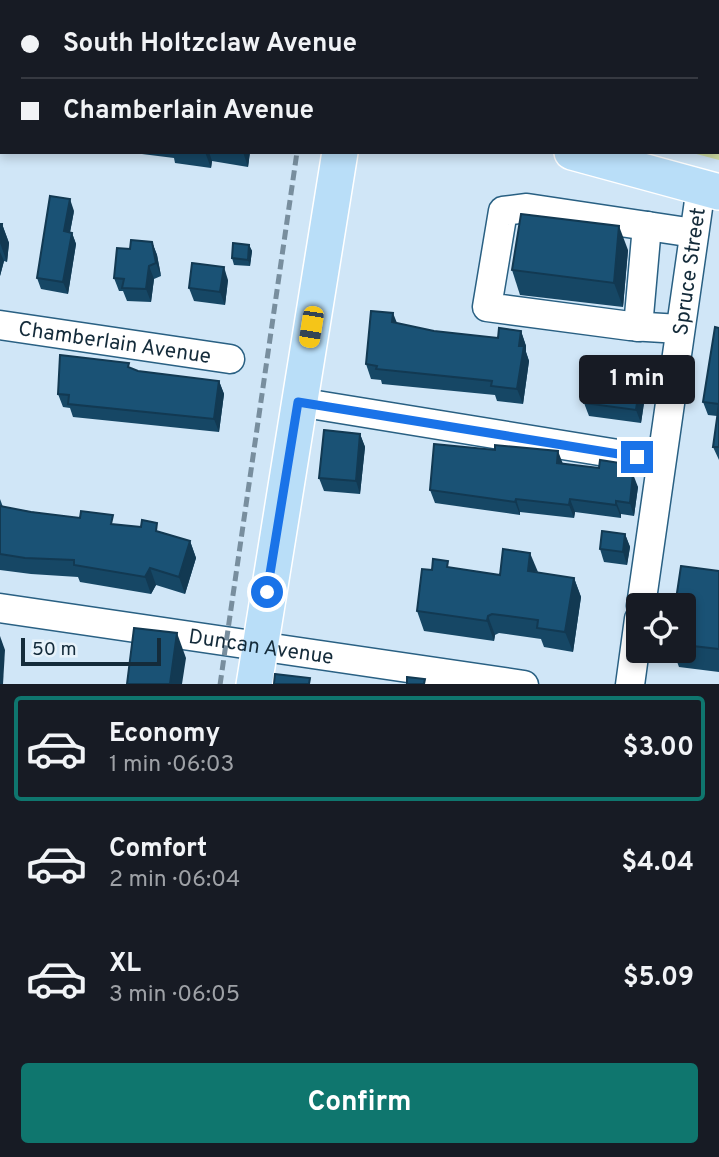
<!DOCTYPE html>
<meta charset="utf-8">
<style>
body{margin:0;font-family:Overpass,sans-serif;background:#242831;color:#f1f3f6;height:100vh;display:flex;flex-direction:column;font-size:26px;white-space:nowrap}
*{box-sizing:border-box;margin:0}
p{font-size:23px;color:#9ea1a6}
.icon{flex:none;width:38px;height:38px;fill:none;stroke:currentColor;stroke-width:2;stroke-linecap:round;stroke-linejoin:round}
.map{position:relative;height:684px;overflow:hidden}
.details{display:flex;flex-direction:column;background:#171b24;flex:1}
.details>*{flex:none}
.hud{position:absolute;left:0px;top:0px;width:719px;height:154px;box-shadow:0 4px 10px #0003;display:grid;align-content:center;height:154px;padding:0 21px;background:#171b24}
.tools{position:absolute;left:626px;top:593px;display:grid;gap:14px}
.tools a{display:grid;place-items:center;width:70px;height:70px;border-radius:7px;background:#171b24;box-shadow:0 4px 10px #0003;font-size:35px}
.scale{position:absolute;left:21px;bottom:18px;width:140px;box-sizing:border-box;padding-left:7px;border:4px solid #142b3a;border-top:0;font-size:19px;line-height:24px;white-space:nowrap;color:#142b3a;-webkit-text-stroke:5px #e7f2fa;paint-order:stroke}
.end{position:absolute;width:32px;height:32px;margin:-16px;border:9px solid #1a73e8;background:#fff;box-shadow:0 0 0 4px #fff}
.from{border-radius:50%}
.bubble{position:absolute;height:49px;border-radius:7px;background:#171b24;box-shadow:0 4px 10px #0003;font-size:23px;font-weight:700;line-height:49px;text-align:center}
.car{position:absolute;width:21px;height:42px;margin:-21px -10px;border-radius:9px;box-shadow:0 0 5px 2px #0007;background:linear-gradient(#f5c518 24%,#345 0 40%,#f5c518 0 76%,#345 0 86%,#f5c518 0)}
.hud b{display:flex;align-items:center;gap:24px;height:66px;font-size:26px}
.hud b+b{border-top:2px solid #363941}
.hud i{width:18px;height:18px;background:#f1f3f6}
ul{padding:12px 0 0;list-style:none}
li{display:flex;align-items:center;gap:21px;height:105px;margin:0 14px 10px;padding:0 7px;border:4px solid transparent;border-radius:7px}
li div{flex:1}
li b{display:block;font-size:26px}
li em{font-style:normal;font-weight:700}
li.current{border-color:#0f766e}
li>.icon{width:63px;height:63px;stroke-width:1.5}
.button{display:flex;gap:14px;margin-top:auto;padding:14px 21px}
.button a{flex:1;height:80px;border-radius:7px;background:#0f766e;color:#fff;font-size:28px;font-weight:700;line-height:80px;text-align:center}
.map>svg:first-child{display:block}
.green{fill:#cfdda3}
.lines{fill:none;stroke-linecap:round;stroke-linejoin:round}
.minor-casing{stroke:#296083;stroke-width:31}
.major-casing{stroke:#fff;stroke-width:38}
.path{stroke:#748a9a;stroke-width:3.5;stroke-dasharray:5 3.5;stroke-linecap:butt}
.minor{stroke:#fff;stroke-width:28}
.major{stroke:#b9def8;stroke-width:35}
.rail{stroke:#788e9e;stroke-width:5;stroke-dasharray:10 5;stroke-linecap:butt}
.wall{fill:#164765}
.shaded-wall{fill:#123952}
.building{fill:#1a5275;stroke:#123952;stroke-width:2}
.route{stroke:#1a73e8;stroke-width:9}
.labels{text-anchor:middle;stroke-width:7;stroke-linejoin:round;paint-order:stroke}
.street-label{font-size:21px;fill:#142b3a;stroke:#e7f2fa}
</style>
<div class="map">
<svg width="719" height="685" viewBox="0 0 719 685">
<rect width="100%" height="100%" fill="#d0e6f7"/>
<path class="green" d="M406 0H719V160L689 152H718V2Z"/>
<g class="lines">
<g class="minor-casing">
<g id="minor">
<path d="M701 0 704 2"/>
<path d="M475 2 477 0"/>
<path id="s1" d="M0 325 230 359"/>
<path d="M638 327 647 226"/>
<path d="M680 329 630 326 487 307 503 211 527 208 694 233"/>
<path d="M298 402 661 461"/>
<path id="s2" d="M641 606 701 187"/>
<path id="s3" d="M0 608 524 685"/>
<path d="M630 685 639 619"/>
</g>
</g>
<g class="major-casing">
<g id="major">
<path d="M364 2V0"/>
<path d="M0 39H2"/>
<path d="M572 152 719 192"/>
<path d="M254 685 340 152"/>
</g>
</g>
<path class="path" d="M718 127 719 123"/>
<use href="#minor" class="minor"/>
<use href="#major" class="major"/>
<g class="rail">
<path d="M318 2V0"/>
<path d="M220 685 297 152"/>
</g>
</g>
<g class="wall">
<path d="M0 0H199V2H2V7H0Z"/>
<path d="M0 66 2 67V140L0 139Z"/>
<path d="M141 152H250L248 167 212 161 211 168 175 163 174 158 142 154Z"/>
<path d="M74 211 70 232 72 233 76 244 68 294 41 289 37 278Z"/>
<path d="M0 224H2L9 243 7 262 4 261 0 276Z"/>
<path d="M152 242 157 255 161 276 154 279 151 302 127 301 123 291H119L114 278 130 249Z"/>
<path d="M249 245 252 251 250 266 234 265 232 258Z"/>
<path d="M628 250 623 307 520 295 512 270Z"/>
<path d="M228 280 225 305 194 301 189 288Z"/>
<path d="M397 323 434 331 498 338 521 331 526 346V352L529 361 523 404 497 401 495 395 382 384 381 380 371 379 366 364Z"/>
<path d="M719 328V460L713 447 717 416 708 415 703 402Z"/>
<path d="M131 368 138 371 219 381 224 394 219 432 73 417 70 408 63 407 58 394Z"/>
<path d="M634 381 644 403 641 423 589 416 584 403Z"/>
<path d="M360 434 365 447 360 494 324 491 319 478Z"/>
<path d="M620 463 623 472 638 487 634 516 621 514V518L575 512 574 518 520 512V515L435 503 430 490 563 464 599 468Z"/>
<path d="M0 499 3 507 161 532 190 541 196 558 185 594 156 585 151 594 80 582 78 577 31 574 0 570Z"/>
<path d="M625 534 630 547 627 565 604 562 600 549Z"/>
<path d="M432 570 500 575 537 573 574 578 581 597 573 652 544 647 541 639 499 633 495 635 494 641 424 631 417 611Z"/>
<path d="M719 571V672L679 667 673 651H684V606Z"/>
</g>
<g class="shaded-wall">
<path d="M205 152H209L212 161 211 168Z"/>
<path d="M243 152H250L248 167Z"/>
<path d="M70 199 74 211 68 243 64 231Z"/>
<path d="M2 224 9 243 7 262 0 243Z"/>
<path d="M619 226 628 250 623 307 614 283Z"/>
<path d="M72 233 76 244 68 294 63 282Z"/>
<path d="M152 242 157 255 161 276 156 263Z"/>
<path d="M249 245 252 251 250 266 248 260Z"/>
<path d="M0 252 4 261 0 276Z"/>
<path d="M149 266 154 279 151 302 146 289Z"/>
<path d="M224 267 228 280 225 305 220 292Z"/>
<path d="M393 313 399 328 392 322Z"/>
<path d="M521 331 526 346V352L529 361 523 404 517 389 519 346Z"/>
<path d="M219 381 224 394 219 432 214 419Z"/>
<path d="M634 381 644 403 641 423 636 410 633 389Z"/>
<path d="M360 434 365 447 360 494 356 481Z"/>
<path d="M558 451 563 464 557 463Z"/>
<path d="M633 474 638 487 634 516 630 503Z"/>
<path d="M516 499 520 512V515L515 502Z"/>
<path d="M570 499 575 512 574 518 569 505Z"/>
<path d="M616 501 621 514V518L616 505Z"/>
<path d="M625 534 630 547 627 565 623 552Z"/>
<path d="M190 541 196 558 185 594 179 577Z"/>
<path d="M530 553 538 572 528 571Z"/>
<path d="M150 568 156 585 151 594 145 577Z"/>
<path d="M574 578 581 597 573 652 565 632Z"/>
<path d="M488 616 495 635 494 641 487 621Z"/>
<path d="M177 633 186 658 182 684H170Z"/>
<path d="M0 636 5 650 3 684H0Z"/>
</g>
<g class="building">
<path d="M21 0H192V2H28Z"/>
<path d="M0 66 2 67V123H0Z"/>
<path d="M50 196 70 199 64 231 72 233 63 282 37 278Z"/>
<path d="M521 214 619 226 614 283 512 270Z"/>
<path d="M0 224H2L0 243Z"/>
<path d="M131 240 152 242 156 263 149 266 146 289 122 288 124 279 114 278 117 248 130 249Z"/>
<path d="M233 243 249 245 248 260 232 258Z"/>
<path d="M192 263 224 267 220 292 189 288Z"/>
<path d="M371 311 393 313 392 322 434 331 498 338 499 328 521 331 519 346H524L517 389 491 386 492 381 376 369 377 366 366 364Z"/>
<path d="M715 327 719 328V447H713L719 404 703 402Z"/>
<path d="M60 355 129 363 128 367 138 371 219 381 214 419 68 404 69 395 58 394Z"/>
<path d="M589 374 634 381 633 389 639 390 636 410 584 403Z"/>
<path d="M324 430 360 434 356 481 319 478Z"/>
<path d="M434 444 495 450V445L558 451 557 463 599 468 600 460 620 463 619 471 633 474 630 503 616 501V505L570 499 569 505 516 499 515 502 430 490Z"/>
<path d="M0 506 31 512 80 518 81 511 113 515 111 524 141 527 142 520 157 523 156 531 190 541 179 577 150 568 145 577 74 565V560L25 558 0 554Z"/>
<path d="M602 531 625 534 623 552 600 549Z"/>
<path d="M503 549 530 553 528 571 574 578 565 632 537 628 538 620 492 614 488 616 487 621 417 611 422 569 432 570 433 559 448 561 447 567 500 575Z"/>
<path d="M681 566 719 571V649L684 645V606H675Z"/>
<path d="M134 628 177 633 170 684H127Z"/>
<path d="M275 674 310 678 309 684H274Z"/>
<path d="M407 677 425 679 424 684H407Z"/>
</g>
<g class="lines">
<path class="route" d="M267 592 298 402 637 457"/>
</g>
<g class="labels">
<g class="street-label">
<text dy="7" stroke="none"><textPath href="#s2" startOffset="338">Spruce Street</textPath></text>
<text dy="7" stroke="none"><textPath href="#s1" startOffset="116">Chamberlain Avenue</textPath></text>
<text dy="7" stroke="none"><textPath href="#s3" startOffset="264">Duncan Avenue</textPath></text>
</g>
</g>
</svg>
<div class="tools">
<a><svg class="icon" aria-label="locate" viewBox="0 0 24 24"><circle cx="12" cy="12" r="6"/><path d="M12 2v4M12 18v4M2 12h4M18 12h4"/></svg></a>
</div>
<div class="scale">50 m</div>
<i class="end from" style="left:267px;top:592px"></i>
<i class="end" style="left:637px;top:457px"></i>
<div class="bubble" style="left:579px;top:355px;width:116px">1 min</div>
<i class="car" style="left:311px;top:327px;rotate:189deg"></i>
<div class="hud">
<b><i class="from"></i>South Holtzclaw Avenue</b>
<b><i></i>Chamberlain Avenue</b>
</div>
</div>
<section class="details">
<ul>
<li class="current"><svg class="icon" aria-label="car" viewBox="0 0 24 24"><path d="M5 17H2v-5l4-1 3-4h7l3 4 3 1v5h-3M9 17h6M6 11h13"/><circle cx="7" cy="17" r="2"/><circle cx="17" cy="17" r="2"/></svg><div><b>Economy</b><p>1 min · 06:03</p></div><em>$3.00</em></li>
<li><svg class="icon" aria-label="car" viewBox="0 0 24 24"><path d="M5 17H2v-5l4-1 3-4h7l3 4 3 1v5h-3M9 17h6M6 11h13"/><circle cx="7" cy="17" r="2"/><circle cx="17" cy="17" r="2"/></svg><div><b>Comfort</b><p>2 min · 06:04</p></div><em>$4.04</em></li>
<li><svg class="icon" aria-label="car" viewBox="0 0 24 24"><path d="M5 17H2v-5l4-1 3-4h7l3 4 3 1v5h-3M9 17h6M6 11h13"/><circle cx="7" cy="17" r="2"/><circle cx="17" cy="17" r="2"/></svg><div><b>XL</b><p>3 min · 06:05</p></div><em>$5.09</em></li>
</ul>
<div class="button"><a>Confirm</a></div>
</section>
